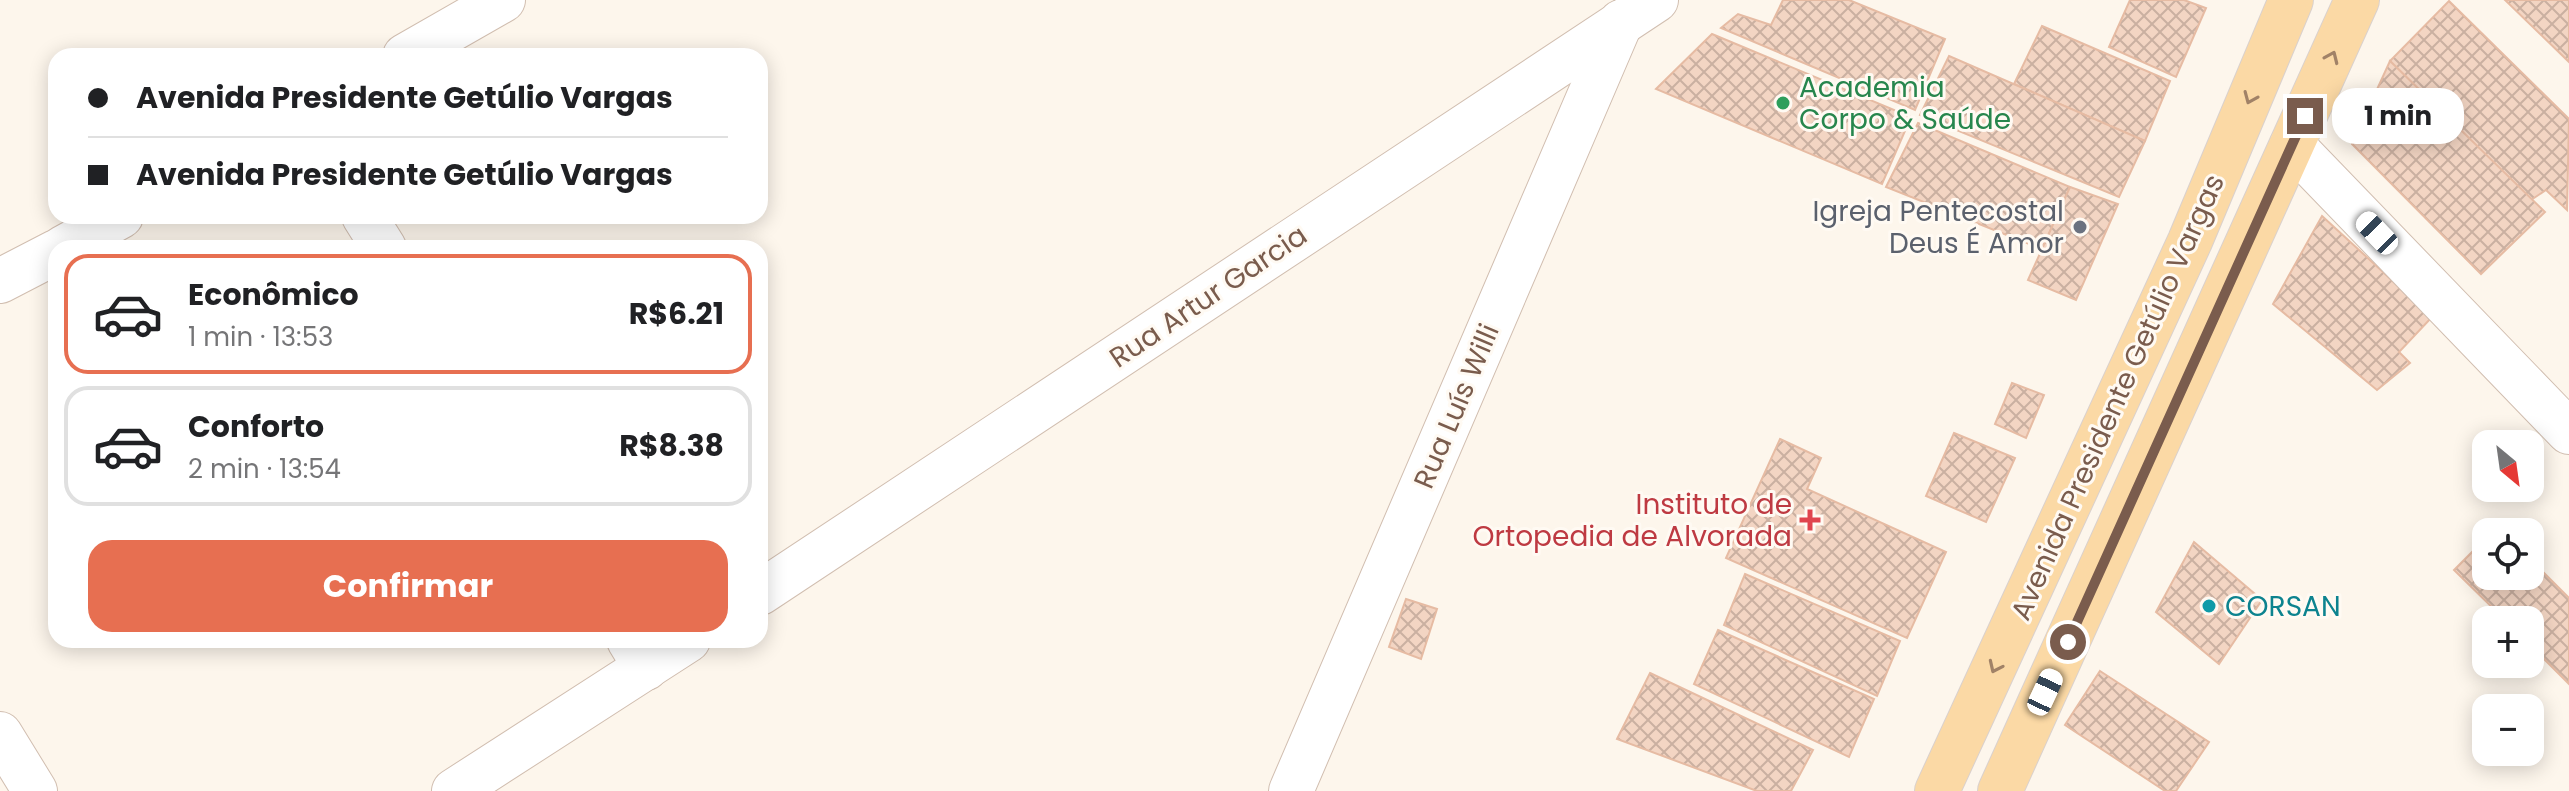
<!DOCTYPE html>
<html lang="pt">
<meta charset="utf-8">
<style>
body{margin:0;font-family:Poppins,sans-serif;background:#f6f6f6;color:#202124;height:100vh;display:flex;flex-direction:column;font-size:30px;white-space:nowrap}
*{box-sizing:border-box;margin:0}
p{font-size:26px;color:#757577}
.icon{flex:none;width:44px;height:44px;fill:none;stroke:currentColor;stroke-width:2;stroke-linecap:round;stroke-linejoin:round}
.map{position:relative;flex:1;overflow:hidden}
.side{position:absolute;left:48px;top:240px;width:720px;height:408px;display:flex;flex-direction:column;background:#fff;border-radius:24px;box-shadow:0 4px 20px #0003}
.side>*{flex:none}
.hud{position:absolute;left:48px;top:48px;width:720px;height:176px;border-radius:24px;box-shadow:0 4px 20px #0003;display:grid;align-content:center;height:176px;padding:0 40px;background:#fff}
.needle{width:52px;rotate:151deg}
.tools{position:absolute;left:2472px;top:430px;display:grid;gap:16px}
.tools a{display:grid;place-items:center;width:72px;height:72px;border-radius:16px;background:#fff;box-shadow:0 4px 20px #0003;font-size:40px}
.end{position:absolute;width:36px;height:36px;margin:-18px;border:10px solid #7a5c4d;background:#fff;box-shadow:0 0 0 4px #fff}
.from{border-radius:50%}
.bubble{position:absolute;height:56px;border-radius:24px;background:#fff;box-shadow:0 4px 20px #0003;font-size:26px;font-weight:700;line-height:56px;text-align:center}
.car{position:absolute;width:24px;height:48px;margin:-24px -12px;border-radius:10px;box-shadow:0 0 6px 2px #0007;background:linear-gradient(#fff 24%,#345 0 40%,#fff 0 76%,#345 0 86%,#fff 0)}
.hud b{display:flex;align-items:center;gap:28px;height:76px;font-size:30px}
.hud b+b{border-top:2px solid #e0e0e0}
.hud i{width:20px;height:20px;background:#202124}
ul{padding:14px 0 0;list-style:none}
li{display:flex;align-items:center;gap:24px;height:120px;margin:0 16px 12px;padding:0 24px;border:4px solid #e0e0e0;border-radius:24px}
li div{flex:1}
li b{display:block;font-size:30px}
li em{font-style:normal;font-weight:700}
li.selected{border-color:#e76f51}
li>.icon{width:72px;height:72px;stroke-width:1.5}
.button{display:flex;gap:16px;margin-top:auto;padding:16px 40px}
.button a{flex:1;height:92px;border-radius:24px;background:#e76f51;color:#fff;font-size:32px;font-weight:700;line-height:92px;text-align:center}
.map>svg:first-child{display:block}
.building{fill:url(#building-cross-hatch);stroke:#e6bba3;stroke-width:2}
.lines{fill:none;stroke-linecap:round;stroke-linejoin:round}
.minor-casing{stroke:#d1beb0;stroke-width:46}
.tertiary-casing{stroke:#d1beb0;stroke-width:46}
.primary-casing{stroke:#dad1cd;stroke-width:46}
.minor{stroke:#fff;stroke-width:44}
.tertiary{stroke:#fff;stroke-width:44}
.primary{stroke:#fbd9a5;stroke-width:44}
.oneway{stroke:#a18267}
.route{stroke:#7a5c4d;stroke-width:10}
.leisure-dot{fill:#2e9e5b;stroke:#fffaf3;stroke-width:3}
.worship-dot{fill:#6b7280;stroke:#fffaf3;stroke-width:3}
.health-dot{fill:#e0444e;stroke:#fffaf3;stroke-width:3}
.culture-dot{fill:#0f9aa8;stroke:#fffaf3;stroke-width:3}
.labels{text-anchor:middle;stroke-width:6;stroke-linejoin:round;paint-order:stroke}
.leisure-label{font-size:28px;fill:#27864d;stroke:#fffaf3;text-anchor:start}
.worship-label{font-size:28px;fill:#5b616d;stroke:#fffaf3;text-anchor:end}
.street-label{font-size:28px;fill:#7a5c4d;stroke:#fffaf3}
.health-label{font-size:28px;fill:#be3a42;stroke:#fffaf3;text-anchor:end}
.culture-label{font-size:28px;fill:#0d838f;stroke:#fffaf3;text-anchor:start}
</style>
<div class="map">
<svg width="2569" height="791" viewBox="0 0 2569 791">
<defs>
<pattern id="building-cross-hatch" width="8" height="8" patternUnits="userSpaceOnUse" patternTransform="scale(2)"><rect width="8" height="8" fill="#f3d5c3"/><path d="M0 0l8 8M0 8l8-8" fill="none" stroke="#cab0a1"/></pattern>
</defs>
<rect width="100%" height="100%" fill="#fdf6ec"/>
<g class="building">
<path d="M1783 0H1849L1945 39 1915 110 1721 28 1738 14 1771 25Z"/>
<path d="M2130 0H2184L2206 8 2176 77 2109 47Z"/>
<path d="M2505 0H2569V62Z"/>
<path d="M2449 1 2569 119 2567 210 2546 190 2531 200 2390 61Z"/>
<path d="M2042 26 2170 81 2145 141 2014 84Z"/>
<path d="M1712 34 1911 117 1882 184 1656 89Z"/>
<path d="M1949 56 2145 141 2119 197 1920 115Z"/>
<path d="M2390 61 2545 212 2481 274 2352 144Z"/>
<path d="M1918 123 2070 187 2042 249 1886 187Z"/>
<path d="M2070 187 2118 204 2076 300 2028 280Z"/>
<path d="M2322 216 2432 317 2399 352 2410 363 2377 390 2273 304Z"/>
<path d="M2012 383 2044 395 2026 438 1995 424Z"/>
<path d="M1954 433 2015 458 1986 522 1926 496Z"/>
<path d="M1780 439 1821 458 1807 489 1946 552 1907 638 1726 558Z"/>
<path d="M2486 538V576H2530V559L2569 598V684L2530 645V620H2505L2454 570Z"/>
<path d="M2194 542 2262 600 2219 664 2156 612Z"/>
<path d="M1745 574 1900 641 1877 696 1724 625Z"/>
<path d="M1406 599 1437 609 1421 659 1389 647Z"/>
<path d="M1718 630 1874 699 1849 757 1694 684Z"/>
<path d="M2100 671 2209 742 2176 791H2165L2065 725Z"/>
<path d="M1650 673 1813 750 1791 791H1757L1617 739Z"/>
</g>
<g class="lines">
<g class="minor-casing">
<g id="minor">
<path d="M405 56 503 0"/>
<path d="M2292 145 2569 432"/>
<path d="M364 216 384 248"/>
<path d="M63 248 121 216"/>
<path d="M0 281 56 252"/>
<path d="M629 640 646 668"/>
</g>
</g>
<g class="tertiary-casing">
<g id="tertiary">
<path d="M760 593 1656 0"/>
<path d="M0 734 35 791"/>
<path d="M454 791 688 640"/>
<path d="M1291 791 1621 22"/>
</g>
</g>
<g class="primary-casing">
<g id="primary">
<path d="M1937 791 2190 241 2291 0"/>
<path d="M2000 791 2357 0"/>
</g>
</g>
<use href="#minor" class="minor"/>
<use href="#tertiary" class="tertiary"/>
<use href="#primary" class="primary"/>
</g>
<defs><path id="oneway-chevron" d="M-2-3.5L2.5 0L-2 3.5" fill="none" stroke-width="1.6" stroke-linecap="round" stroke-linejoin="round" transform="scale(2)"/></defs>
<g class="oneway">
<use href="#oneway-chevron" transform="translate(2332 57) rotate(-66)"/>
<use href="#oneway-chevron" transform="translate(2250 98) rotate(113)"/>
<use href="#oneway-chevron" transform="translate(1995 667) rotate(115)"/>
</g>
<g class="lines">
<path class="route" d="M2068 642 2305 116"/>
</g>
<circle class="leisure-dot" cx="1783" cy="103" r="8"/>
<circle class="worship-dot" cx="2080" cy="227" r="8"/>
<path class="health-dot" d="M1806 508h8v8h8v8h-8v8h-8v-8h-8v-8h8z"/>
<circle class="culture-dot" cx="2209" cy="606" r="8"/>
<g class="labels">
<g class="leisure-label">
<text x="1799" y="97">Academia<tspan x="1799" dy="32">Corpo &amp; Saúde</tspan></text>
</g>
<g class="worship-label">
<text x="2064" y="221">Igreja Pentecostal<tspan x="2064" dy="32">Deus É Amor</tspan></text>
</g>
<g class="street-label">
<text transform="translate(1208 296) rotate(-34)" y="10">Rua Artur Garcia</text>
<text transform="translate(2117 397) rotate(-66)" y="10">Avenida Presidente Getúlio Vargas</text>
<text transform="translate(1456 406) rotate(-67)" y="10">Rua Luís Willi</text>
</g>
<g class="health-label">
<text x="1792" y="514">Instituto de<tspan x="1792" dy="32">Ortopedia de Alvorada</tspan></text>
</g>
<g class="culture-label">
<text x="2225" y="616">CORSAN</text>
</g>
</g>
</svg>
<div class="tools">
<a><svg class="needle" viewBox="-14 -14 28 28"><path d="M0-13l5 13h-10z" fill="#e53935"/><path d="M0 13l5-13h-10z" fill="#757577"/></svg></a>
<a><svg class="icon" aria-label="locate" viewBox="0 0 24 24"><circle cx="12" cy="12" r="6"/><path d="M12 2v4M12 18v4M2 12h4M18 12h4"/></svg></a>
<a>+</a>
<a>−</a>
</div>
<i class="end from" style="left:2068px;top:642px"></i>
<i class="end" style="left:2305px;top:116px"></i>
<div class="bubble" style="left:2332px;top:88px;width:132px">1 min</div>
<i class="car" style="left:2377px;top:233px;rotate:316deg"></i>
<i class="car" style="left:2045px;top:692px;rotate:25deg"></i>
<div class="hud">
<b><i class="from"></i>Avenida Presidente Getúlio Vargas</b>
<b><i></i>Avenida Presidente Getúlio Vargas</b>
</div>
<section class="side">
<ul>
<li class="selected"><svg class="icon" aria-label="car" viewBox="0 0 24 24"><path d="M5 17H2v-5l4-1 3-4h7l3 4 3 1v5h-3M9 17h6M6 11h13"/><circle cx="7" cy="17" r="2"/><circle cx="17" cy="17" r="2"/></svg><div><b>Econômico</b><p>1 min · 13:53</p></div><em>R$6.21</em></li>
<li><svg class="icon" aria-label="car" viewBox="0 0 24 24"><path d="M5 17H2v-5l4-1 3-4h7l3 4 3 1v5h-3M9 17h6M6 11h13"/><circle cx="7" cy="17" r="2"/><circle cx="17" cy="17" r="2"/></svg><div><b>Conforto</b><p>2 min · 13:54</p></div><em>R$8.38</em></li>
</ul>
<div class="button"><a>Confirmar</a></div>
</section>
</div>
